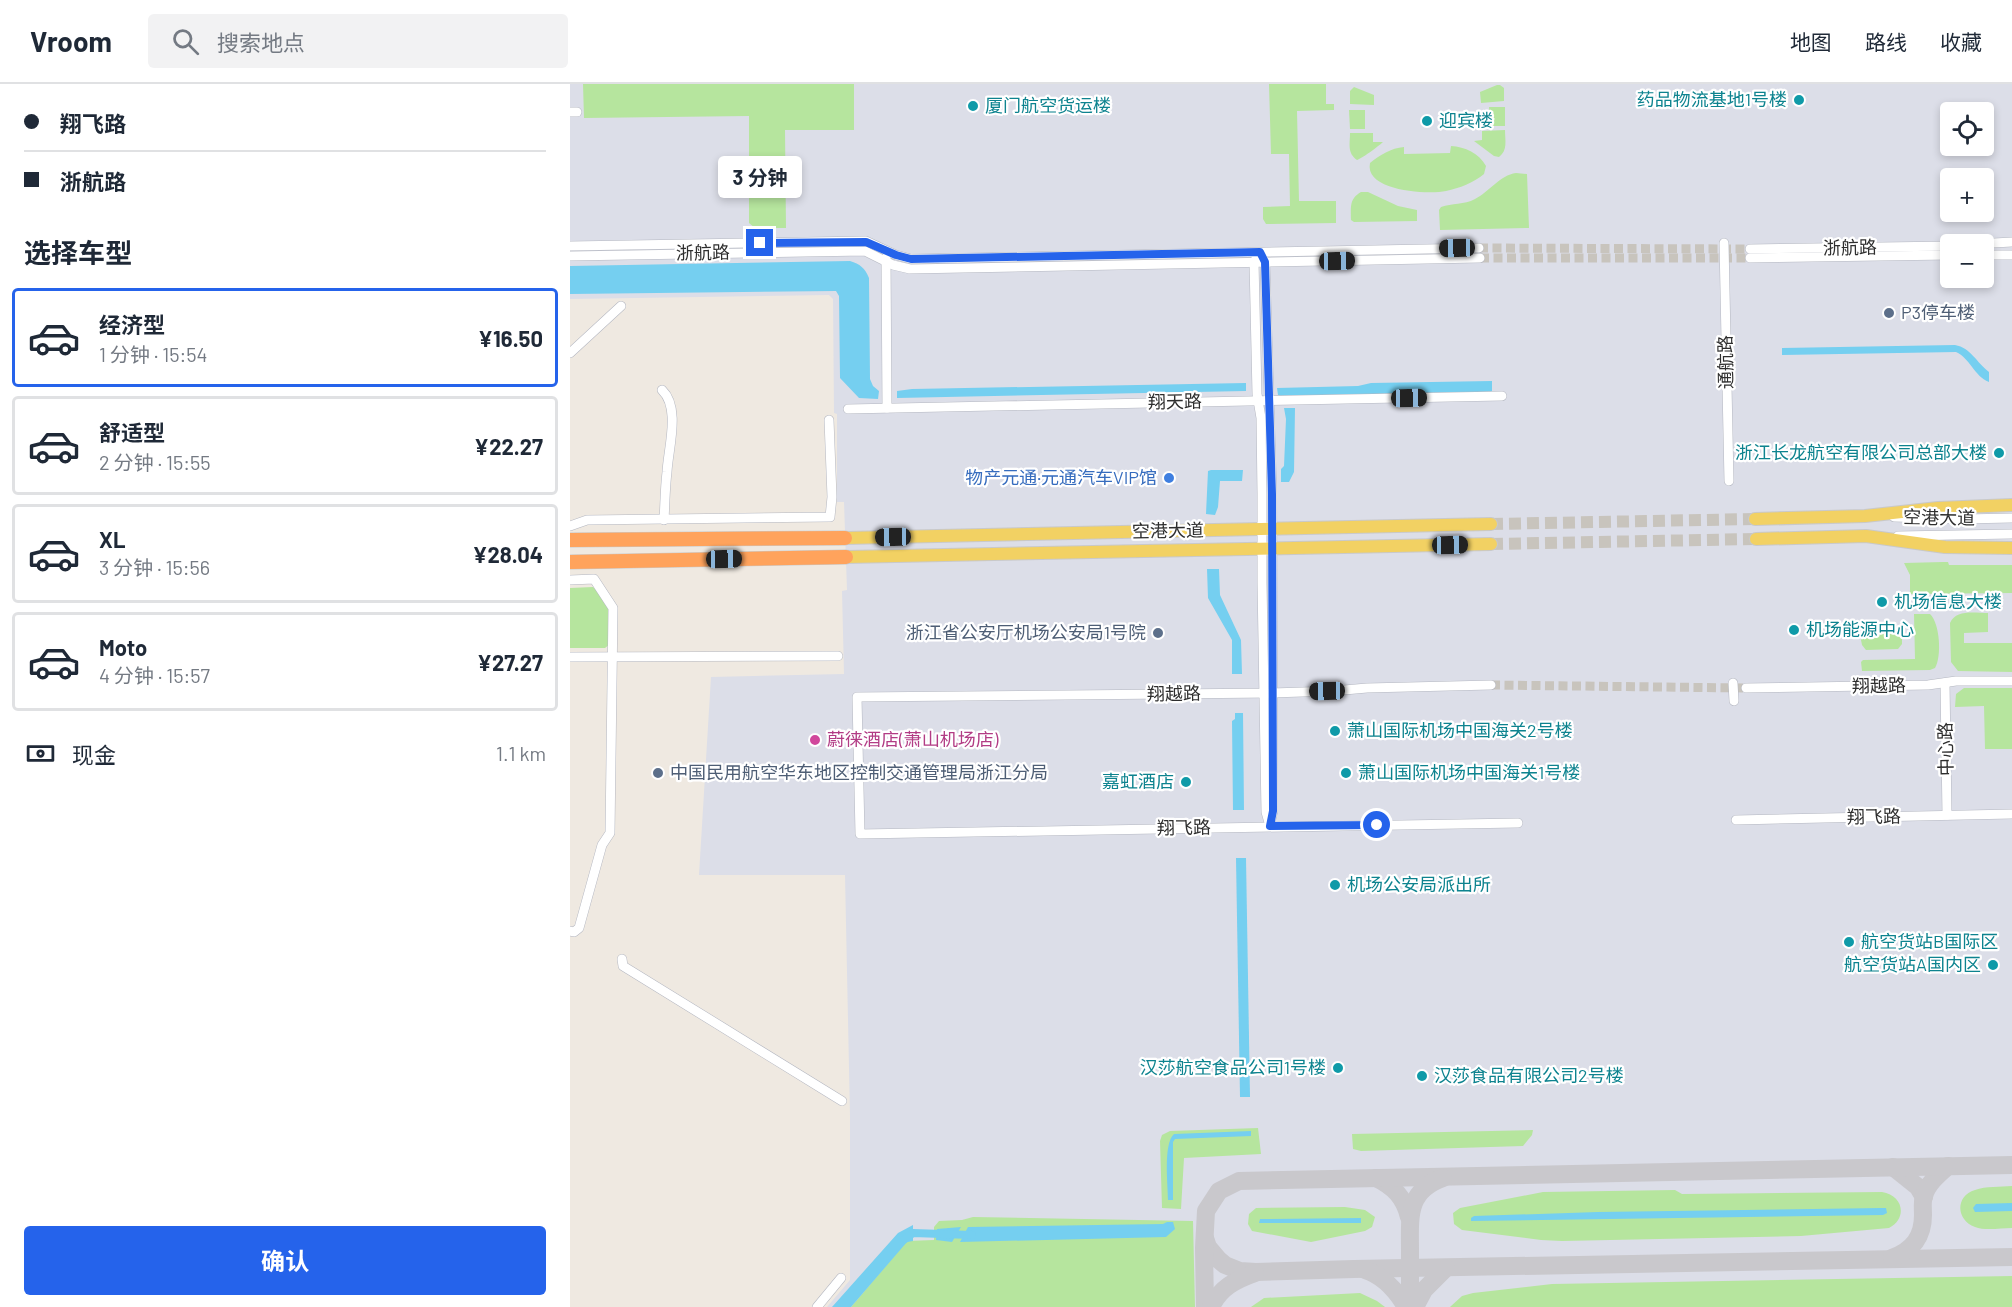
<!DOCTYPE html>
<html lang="zh">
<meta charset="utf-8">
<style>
body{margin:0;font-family:Barlow,"Noto Sans SC",sans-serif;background:#f2f2f3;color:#1f2937;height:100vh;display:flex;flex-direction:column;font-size:22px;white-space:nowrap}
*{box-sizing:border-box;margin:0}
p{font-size:20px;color:#747a83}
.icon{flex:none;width:33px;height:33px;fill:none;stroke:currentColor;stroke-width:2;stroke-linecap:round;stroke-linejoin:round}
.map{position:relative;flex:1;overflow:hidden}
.panel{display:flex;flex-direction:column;background:#fff;width:570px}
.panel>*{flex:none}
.banner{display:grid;align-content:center;height:132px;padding:0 24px;background:#fff}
.buttons{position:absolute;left:1370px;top:18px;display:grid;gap:12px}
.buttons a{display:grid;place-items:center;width:54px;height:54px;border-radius:6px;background:#fff;box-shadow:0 3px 9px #0003;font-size:30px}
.end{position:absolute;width:27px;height:27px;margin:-14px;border:8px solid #2563eb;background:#fff;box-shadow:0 0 0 3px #fff}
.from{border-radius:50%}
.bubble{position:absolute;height:42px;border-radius:6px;background:#fff;box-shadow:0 3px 9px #0003;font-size:20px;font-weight:700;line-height:42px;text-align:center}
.car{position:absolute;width:18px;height:36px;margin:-18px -9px;border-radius:8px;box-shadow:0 0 4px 2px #0007;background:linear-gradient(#222 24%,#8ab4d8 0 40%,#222 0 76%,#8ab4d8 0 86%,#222 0)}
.banner b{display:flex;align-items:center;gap:21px;height:57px;font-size:22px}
.banner b+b{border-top:2px solid #e0e1e3}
.banner i{width:15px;height:15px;background:#1f2937}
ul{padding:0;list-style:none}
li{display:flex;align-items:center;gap:18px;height:99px;margin:0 12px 9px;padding:0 12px;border:3px solid #e0e1e3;border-radius:6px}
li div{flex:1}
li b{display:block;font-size:22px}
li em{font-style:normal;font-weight:700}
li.selected{border-color:#2563eb}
li>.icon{width:54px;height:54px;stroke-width:1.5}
h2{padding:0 24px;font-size:27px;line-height:72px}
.pay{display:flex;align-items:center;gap:15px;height:66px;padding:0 24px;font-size:22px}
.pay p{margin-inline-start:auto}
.primary-button{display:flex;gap:12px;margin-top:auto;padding:12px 24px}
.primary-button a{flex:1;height:69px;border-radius:6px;background:#2563eb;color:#fff;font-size:24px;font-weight:700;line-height:69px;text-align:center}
header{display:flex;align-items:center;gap:36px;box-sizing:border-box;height:84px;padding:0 30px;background:#fff;border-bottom:2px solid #e0e1e3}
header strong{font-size:28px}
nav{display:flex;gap:33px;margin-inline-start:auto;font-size:21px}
.search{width:420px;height:54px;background:#f2f2f3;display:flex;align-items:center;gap:15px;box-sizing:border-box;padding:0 21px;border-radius:6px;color:#747a83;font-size:22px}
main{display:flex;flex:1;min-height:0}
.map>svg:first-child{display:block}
.airport{fill:#dcdee8;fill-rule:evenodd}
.green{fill:#b6e59e}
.water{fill:#75cff0}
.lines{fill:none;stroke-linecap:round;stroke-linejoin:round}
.canal{stroke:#75cff0;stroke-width:8}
.taxiway{stroke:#c9c8cc;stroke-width:18}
.minor-tunnel{stroke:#c8c4bd;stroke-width:9;stroke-dasharray:9 4.5;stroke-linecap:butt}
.major-tunnel{stroke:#c8c4bd;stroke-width:12;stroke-dasharray:12 6;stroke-linecap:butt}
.minor-casing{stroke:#b4b7c1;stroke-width:10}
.major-casing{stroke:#c9c9c9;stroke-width:14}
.highway-casing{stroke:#c9c9c9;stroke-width:15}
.minor{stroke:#fff;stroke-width:9}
.major{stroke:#f2d163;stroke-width:12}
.highway{stroke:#ffa35c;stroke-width:14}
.route{stroke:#2563eb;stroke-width:8}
.culture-dot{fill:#0f9aa8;stroke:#fff;stroke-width:2}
.service-dot{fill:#5c6f8a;stroke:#fff;stroke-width:2}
.shop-dot{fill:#3f7fe0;stroke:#fff;stroke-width:2}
.hotel-dot{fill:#d1479c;stroke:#fff;stroke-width:2}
.labels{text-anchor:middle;stroke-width:4.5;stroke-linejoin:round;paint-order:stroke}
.culture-label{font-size:18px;fill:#0d838f;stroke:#fff;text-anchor:start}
.street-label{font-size:18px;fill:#2e2e2e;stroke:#fff}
.service-label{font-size:18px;fill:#4e5e75;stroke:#fff;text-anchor:start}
.shop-label{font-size:18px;fill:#366cbe;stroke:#fff;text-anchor:end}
.hotel-label{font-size:18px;fill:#b23c85;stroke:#fff;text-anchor:start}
</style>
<header>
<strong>Vroom</strong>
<div class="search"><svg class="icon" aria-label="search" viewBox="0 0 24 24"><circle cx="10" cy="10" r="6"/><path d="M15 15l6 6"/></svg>搜索地点</div>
<nav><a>地图</a><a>路线</a><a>收藏</a></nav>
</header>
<main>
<section class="panel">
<div class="banner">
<b><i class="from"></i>翔飞路</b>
<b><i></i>浙航路</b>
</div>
<h2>选择车型</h2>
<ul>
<li class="selected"><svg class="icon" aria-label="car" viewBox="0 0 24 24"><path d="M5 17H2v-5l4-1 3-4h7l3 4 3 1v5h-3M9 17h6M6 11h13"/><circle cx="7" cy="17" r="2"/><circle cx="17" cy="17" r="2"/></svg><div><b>经济型</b><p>1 分钟 · 15:54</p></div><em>¥16.50</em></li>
<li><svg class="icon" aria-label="car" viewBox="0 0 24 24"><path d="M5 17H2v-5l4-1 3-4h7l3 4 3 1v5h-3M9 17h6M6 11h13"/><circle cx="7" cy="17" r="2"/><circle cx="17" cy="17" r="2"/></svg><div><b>舒适型</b><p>2 分钟 · 15:55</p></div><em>¥22.27</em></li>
<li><svg class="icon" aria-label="car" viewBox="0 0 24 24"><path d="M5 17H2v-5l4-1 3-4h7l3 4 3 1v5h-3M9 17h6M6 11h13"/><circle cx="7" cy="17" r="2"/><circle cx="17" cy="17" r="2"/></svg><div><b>XL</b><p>3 分钟 · 15:56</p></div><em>¥28.04</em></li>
<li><svg class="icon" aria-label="car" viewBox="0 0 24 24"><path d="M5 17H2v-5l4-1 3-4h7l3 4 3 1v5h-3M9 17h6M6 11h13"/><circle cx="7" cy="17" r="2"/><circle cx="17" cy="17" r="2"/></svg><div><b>Moto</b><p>4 分钟 · 15:57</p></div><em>¥27.27</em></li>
</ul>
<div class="pay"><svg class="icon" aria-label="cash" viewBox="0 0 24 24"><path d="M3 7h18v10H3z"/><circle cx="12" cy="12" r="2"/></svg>现金<p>1.1 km</p></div>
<div class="primary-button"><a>确认</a></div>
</section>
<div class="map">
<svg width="1442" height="1223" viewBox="0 0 1442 1223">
<rect width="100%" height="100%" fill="#efe9e1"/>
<path class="airport" d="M0 0H1442V1223H257L280 1196V1032L275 791H129L141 593 274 590 272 507 277 506 274 418H267V330L264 329 263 215 259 211 0 215ZM1380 28H1413V62H1380ZM1380 94H1413V128H1380ZM1380 160H1413V194H1380Z"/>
<g class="green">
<path d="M13 0H284V46H215L216 144H185L179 139V32L14 34Z"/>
<path d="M699 0H756V20H764V26L727 27 729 117H766V139L696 140 693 135V123L720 122 719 70H701Z"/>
<path d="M927 1H930L934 4V17L911 19 910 8Z"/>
<path d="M784 3 804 11V21L780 20V7Z"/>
<path d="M919 23H935V42H920Z"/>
<path d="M779 26H795V45H780Z"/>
<path d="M935 46C935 57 938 66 929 73L924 72 904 57 912 56V47Z"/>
<path d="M780 49H803V58H813C809 62 791 75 787 76 777 69 780 60 780 49Z"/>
<path d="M881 62C895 63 909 69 916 82L914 90C903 99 890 104 876 107 858 111 794 107 800 79 810 71 821 64 834 63V70L880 69Z"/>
<path d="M946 89 957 90 959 144 870 146 869 126 871 123C882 119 894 121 905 115 919 108 930 91 946 89Z"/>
<path d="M791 108H798L828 122 847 126V137L784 138 781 136C781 123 779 115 791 108Z"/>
<path d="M1373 478H1378L1379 481H1442V509L1340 510V491L1334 479Z"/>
<path d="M23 503C43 522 40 534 40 560L35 564H0V504Z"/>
<path d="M1418 529V548L1394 549V559H1442V588L1388 587 1381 578 1380 539C1386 525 1404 529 1418 529Z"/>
<path d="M1344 530H1360C1370 539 1372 573 1365 584L1360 586 1292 587 1291 578 1293 576 1345 575Z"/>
<path d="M1296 550H1328L1332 555V560L1328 565 1296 566 1292 561 1291 556Z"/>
<path d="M1394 604H1442V665H1415L1414 622 1385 623 1386 610Z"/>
<path d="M688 1044 691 1070 614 1074 611 1125 592 1124 590 1057 592 1051 600 1047Z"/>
<path d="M963 1046 962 1051 953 1062 791 1067 783 1065 782 1050Z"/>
<path d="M1442 1102V1144C1431 1144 1415 1147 1405 1143 1386 1136 1385 1112 1405 1106 1416 1102 1430 1103 1442 1102Z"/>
<path d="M1105 1106 1112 1110 1312 1108C1333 1111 1338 1134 1319 1144L1231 1152 992 1157 971 1156 892 1146 884 1140 883 1129 890 1124 973 1108Z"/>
<path d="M775 1123 795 1126 805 1133 802 1143 795 1147 741 1158 682 1147 678 1140 679 1130 686 1124Z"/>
<path d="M403 1133 623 1137 625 1223H281L337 1157 364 1156V1143L369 1137 392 1136Z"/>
<path d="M1442 1192V1223H880L892 1212 903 1209 982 1200Z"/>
<path d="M790 1209 807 1217 815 1223H681L694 1214Z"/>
</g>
<g class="water">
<path d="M280 177C290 180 295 184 299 194L300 295 303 302 309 307 308 315 289 314 270 294 269 212 266 207 0 210V182Z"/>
<path d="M1385 261C1401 264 1406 278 1419 288V298C1404 292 1400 274 1386 268L1212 271V264Z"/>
<path d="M922 297V307L920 309 713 313 708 311 707 304 788 302 801 299Z"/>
<path d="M676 299V307L327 314V307L342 305Z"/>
<path d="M714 324H725L724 388 719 398H711V385L714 382 716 335Z"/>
<path d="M641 386H673L672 397H650L648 423 645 431 636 430 638 387Z"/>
<path d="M637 485H649L650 511 671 556 672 590H662V556L638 514Z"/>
<path d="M665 629H673L674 726H663L662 637 665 635Z"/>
<path d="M666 774H676L680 1013H670Z"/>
<path d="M681 1047V1052L605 1055 603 1058V1116H598C598 1101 593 1060 604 1050Z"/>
<path d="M1442 1119V1127L1405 1128 1403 1124 1406 1120Z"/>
<path d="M1311 1124H1316L1317 1129 1313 1131 901 1137V1134L904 1132 1028 1128Z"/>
<path d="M791 1134V1139H689L690 1135Z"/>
<path d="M597 1138H603L605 1145 596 1153 390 1158 398 1143 593 1140Z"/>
<path d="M343 1141V1157L337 1158 281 1223H262L328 1149Z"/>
<path d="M391 1143 382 1158 366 1156 367 1145Z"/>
</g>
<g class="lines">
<path class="canal" d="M335 1155 343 1149 402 1151"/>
<g class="taxiway">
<path d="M1323 1083 1348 1103 1354 1113"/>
<path d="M806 1094C824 1103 834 1113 839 1133"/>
<path d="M635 1154 638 1163 649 1176 655 1181 670 1187 686 1188 784 1185 1442 1173"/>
<path d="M1322 1174C1343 1166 1353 1153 1353 1131 1353 1125 1352 1117 1354 1112 1357 1100 1369 1090 1378 1082"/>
<path d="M795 1186C814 1192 826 1206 836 1223"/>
<path d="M635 1223 634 1164 636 1127 649 1107 669 1097 1442 1081"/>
<path d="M641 1223C650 1204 665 1196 685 1189"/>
<path d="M840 1223C840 1204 840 1186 840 1167 840 1134 836 1107 873 1094"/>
<path d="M845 1223 854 1206 876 1184"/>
</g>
<g class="minor-tunnel">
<path d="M909 164 1180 165"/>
<path d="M910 174H1180"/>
<path d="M921 601 1176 604"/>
</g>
<g class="major-tunnel">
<path d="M921 440 1185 435"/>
<path d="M921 460 1186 455"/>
</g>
<g class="minor-casing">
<g id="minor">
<path d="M0 28H7"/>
<path d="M1154 159 1159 397"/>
<path d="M1406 160 1442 158"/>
<path d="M0 162 296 157 326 171 341 175 909 164"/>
<path d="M1180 165 1380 162"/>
<path d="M1413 171H1442"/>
<path d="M0 172 295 167 323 181 340 185 910 174"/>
<path d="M687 173 684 178 687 310 691 334 692 410V499L696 728 700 742"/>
<path d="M692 173 695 178 702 410 703 727 700 740"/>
<path d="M316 174 317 324"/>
<path d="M1180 174 1380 171"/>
<path d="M0 269 51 222"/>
<path d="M92 306C111 324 98 365 97 388 95 404 95 420 94 436"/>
<path d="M278 325 932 312"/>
<path d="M1324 433 1393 435 1442 434"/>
<path d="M0 442 17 436 260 433 262 413 259 336"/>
<path d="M1328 452 1442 450"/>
<path d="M0 496 24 495 43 524 40 749 32 761 9 844 4 848 0 847"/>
<path d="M0 573 268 572"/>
<path d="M1163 599 1164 617"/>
<path d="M1375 599 1377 731"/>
<path d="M921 601 797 604 763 607 702 609 287 613 290 750 948 739"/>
<path d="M1176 604 1358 601 1386 597H1442"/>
<path d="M1166 736 1442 730"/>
<path d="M52 875 53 882 272 1017"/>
<path d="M247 1223 271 1194"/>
</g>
</g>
<g class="major-casing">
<g id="major">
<path d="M1185 435 1295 432 1368 424 1442 421"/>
<path d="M275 454 921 440"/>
<path d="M1186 455 1296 452 1375 463 1442 464"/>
<path d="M276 473 921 460"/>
</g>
</g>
<g class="highway-casing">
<g id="highway">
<path d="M0 456 275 454"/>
<path d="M0 478 276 473"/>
</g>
</g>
<use href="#minor" class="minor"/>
<use href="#major" class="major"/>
<use href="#highway" class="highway"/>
</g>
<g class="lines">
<path class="route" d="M190 159 296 158 326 171 341 175 690 168 695 178 702 410 703 727 700 742 807 741"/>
</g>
<g class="culture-dot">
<circle cx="1229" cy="16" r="6"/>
<circle cx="403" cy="22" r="6"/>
<circle cx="857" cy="37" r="6"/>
<circle cx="1429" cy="369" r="6"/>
<circle cx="1312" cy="518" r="6"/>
<circle cx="1224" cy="546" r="6"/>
<circle cx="765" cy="647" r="6"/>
<circle cx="776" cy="689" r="6"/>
<circle cx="616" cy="698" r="6"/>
<circle cx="765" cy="801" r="6"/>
<circle cx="1279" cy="858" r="6"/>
<circle cx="1423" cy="881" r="6"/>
<circle cx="768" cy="984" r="6"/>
<circle cx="852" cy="992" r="6"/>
</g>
<g class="service-dot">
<circle cx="1319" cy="229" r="6"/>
<circle cx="588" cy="549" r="6"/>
<circle cx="88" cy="689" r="6"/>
</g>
<circle class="shop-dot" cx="599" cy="394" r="6"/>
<circle class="hotel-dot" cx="245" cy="656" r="6"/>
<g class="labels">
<g class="culture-label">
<text x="1217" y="22" text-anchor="end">药品物流基地1号楼</text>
<text x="415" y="28">厦门航空货运楼</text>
<text x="869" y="43">迎宾楼</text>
<text x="1417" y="375" text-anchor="end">浙江长龙航空有限公司总部大楼</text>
<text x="1324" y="524">机场信息大楼</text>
<text x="1236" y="552">机场能源中心</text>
<text x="777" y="653">萧山国际机场中国海关2号楼</text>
<text x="788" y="695">萧山国际机场中国海关1号楼</text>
<text x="604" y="704" text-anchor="end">嘉虹酒店</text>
<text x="777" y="807">机场公安局派出所</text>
<text x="1291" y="864">航空货站B国际区</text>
<text x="1411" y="887" text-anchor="end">航空货站A国内区</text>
<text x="756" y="990" text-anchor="end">汉莎航空食品公司1号楼</text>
<text x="864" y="998">汉莎食品有限公司2号楼</text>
</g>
<g class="street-label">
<text transform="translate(1280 164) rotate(-1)" y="6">浙航路</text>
<text transform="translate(133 169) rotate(-1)" y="6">浙航路</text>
<text transform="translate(1156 278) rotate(-91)" y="6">通航路</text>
<text transform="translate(605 318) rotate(-1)" y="6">翔天路</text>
<text transform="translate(1369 434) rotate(1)" y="6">空港大道</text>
<text transform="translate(598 447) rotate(-1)" y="6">空港大道</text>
<text transform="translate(1309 602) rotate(-1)" y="6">翔越路</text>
<text transform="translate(604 610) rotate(-1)" y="6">翔越路</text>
<text transform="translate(1376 665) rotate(-91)" y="6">中心路</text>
<text transform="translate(1304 733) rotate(-1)" y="6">翔飞路</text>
<text transform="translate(614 744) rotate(-1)" y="6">翔飞路</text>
</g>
<g class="service-label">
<text x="1331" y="235">P3停车楼</text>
<text x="576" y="555" text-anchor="end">浙江省公安厅机场公安局1号院</text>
<text x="100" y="695">中国民用航空华东地区控制交通管理局浙江分局</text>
</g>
<g class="shop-label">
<text x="587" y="400">物产元通·元通汽车VIP馆</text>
</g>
<g class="hotel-label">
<text x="257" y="662">蔚徕酒店(萧山机场店)</text>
</g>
</g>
</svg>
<div class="buttons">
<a><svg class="icon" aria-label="locate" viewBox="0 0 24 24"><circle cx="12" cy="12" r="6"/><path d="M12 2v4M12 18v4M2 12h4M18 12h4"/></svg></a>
<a>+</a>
<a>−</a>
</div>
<i class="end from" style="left:807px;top:741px"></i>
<i class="end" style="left:190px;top:159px"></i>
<div class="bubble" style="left:148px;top:72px;width:84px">3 分钟</div>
<i class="car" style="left:887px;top:164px;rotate:269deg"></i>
<i class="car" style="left:767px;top:177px;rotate:89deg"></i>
<i class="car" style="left:839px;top:314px;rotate:89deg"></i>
<i class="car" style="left:323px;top:453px;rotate:269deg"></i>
<i class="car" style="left:880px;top:461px;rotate:89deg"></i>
<i class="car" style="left:154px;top:475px;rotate:89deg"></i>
<i class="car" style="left:757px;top:607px;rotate:269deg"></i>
</div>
</main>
